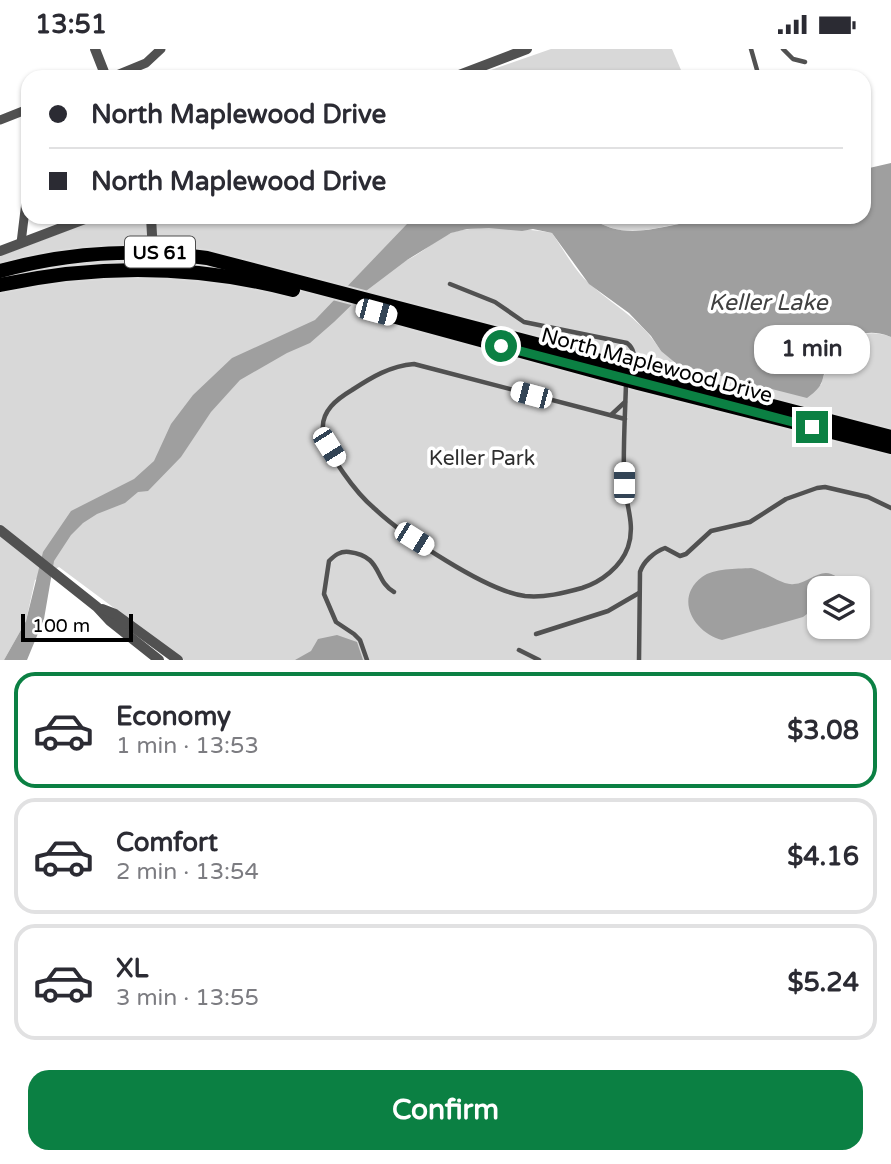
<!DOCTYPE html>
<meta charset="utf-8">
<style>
body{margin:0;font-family:"Varela Round",sans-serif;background:#f7f7f7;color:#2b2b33;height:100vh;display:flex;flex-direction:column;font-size:26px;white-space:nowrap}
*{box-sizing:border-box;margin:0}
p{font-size:23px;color:#7c7c81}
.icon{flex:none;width:38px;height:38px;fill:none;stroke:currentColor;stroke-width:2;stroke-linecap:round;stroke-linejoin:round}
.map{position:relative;height:611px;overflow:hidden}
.sheet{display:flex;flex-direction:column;background:#fff;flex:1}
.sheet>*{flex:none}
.banner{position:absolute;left:21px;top:21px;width:850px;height:154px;border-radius:21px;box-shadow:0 2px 5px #0004;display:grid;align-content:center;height:154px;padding:0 28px;background:#fff}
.buttons{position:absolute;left:807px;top:527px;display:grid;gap:14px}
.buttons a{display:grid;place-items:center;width:63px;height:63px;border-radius:14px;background:#fff;box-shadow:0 2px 5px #0004;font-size:35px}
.scale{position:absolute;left:21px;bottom:18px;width:112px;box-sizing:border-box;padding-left:7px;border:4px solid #000;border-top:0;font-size:19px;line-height:24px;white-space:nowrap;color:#000;-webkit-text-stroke:5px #fff;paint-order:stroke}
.end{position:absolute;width:32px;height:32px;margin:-16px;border:9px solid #0b8043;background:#fff;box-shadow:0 0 0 4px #fff}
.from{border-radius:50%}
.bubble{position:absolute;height:49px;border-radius:21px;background:#fff;box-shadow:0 2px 5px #0004;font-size:23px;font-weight:700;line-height:49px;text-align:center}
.car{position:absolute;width:21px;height:42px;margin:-21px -10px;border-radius:9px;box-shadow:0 0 5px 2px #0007;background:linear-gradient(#fff 24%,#345 0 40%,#fff 0 76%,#345 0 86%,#fff 0)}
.banner b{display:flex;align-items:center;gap:24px;height:66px;font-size:26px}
.banner b+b{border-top:2px solid #e1e1e2}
.banner i{width:18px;height:18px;background:#2b2b33}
ul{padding:12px 0 0;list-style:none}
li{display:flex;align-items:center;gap:21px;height:116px;margin:0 14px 10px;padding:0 14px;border:4px solid #e1e1e2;border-radius:21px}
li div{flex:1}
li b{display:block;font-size:26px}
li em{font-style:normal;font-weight:700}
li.active{border-color:#0b8043}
li>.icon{width:63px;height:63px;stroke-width:1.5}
.action{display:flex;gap:14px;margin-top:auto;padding:14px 28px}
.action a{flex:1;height:80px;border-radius:21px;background:#0b8043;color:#fff;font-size:28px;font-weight:700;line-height:80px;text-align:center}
.status{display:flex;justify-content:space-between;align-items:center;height:49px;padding:0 35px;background:#fff;direction:ltr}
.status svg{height:19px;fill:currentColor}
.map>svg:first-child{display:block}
.green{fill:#d8d8d8;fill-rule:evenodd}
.water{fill:#9f9f9f}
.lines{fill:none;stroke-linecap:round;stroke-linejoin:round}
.primary-casing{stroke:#dbdbdb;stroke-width:18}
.service{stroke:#515151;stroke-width:4.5}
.minor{stroke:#515151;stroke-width:9}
.tertiary{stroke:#515151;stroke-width:10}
.primary{stroke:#000;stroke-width:14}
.route{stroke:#0b8043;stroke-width:9}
.labels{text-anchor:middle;stroke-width:7;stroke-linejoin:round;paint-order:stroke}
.shield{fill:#fff;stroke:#4c4c4c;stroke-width:2}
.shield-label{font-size:19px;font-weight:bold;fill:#000}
.street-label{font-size:21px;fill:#000;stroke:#fff}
.park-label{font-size:21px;fill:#2f2f2f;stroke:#fff}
.water-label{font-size:23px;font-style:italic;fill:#404040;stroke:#fff}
</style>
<div class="status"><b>13:51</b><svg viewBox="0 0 49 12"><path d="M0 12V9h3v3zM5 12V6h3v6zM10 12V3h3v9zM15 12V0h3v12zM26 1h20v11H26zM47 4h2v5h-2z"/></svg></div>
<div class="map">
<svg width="891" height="611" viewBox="0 0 891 611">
<rect width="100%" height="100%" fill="#fff"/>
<g class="green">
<path d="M551 0H672L684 28H471Z"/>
<path d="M103 168H428L407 176V211C422 204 434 192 449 185 470 175 529 179 552 184 564 201 575 223 591 236 618 260 641 270 661 302L821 336C830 302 855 274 891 288V611H184L59 518 35 531 26 572 4 611H0V207ZM819 539H858V578H819Z"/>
<path d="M590 168H741V169C727 174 717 171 703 172 661 173 629 196 590 168Z"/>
</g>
<g class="water">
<path d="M891 114V288C859 275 839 294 825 322 823 327 823 333 819 338 816 342 811 346 807 349L678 316 661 302 651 287 629 264 589 235 552 184 533 180 522 182 489 179 467 180 451 184 407 211 366 242 334 273 310 294 287 304 240 331 211 363 181 408 148 442 138 443 125 454 97 465 83 474 71 486 54 512 44 570 27 611H4L26 572 43 503 71 462 134 430 154 412 171 375 193 346 232 309 315 271 407 175 428 168H590C627 195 660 175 701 172 720 170 723 175 743 168H864L865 120Z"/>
<path d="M751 519C765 522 782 537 794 535 810 534 821 516 837 528L836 539H819V556L803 568 722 591C695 584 673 550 702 528 714 519 736 520 751 519Z"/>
<path d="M337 586 357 593 363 611H295L311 602 318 590Z"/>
</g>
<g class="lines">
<g class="primary-casing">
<g id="primary">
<path d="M0 222C69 203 137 199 207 209L891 388"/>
<path d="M0 236C97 215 197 216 293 241"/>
<path d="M374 262 638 334 891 398"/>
</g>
</g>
<g class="service">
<path d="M751 0 759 28"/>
<path d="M783 0 793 10 805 13"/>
<path d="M450 235 495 253 524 273 627 294C636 301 634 309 633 319"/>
<path d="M611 366 625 353"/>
<path d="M625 370 414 315C390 317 372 328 352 341 337 350 321 362 323 381 326 405 357 445 375 460 404 487 486 542 525 547 544 549 564 544 582 539 601 533 621 518 628 498 636 475 625 454 624 431 623 399 625 367 626 335"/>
<path d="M536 585 608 562 639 544"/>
<path d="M519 601 539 611"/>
<path d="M367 611 360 591 354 585 336 573 324 545 329 512C335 506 340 502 349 503 383 507 374 532 394 543"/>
<path d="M639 611 640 523C643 513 654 503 665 499L680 507 686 505 711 482 750 473 786 450 817 439 825 438 868 448 891 459"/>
</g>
<g class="minor">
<path d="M112 28 146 14 161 0"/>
<path d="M0 71 28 60"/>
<path d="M21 194 28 136"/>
</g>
<g class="tertiary">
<path d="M95 0 106 28"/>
<path d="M454 28 527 0"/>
<path d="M151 168 154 221"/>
<path d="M0 202 90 168"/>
<path d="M0 481 97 558 110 572 159 611"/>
<path d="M102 560 115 565 178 611"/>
</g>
<use href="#primary" class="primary"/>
</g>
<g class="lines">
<path class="route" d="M501 297 812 378"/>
</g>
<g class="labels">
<rect class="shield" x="125" y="187.5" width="70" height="31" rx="5"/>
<g class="shield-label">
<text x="160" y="210">US 61</text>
</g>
<g class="street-label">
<text transform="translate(657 316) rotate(15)" y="7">North Maplewood Drive</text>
</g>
<g class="park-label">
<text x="482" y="416">Keller Park</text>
</g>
<g class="water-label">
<text x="768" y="261">Keller Lake</text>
</g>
</g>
</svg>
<div class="buttons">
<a><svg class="icon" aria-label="layers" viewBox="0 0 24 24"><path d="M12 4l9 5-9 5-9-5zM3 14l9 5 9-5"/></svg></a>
</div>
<div class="scale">100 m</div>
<i class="end from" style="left:501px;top:297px"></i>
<i class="end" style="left:812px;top:378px"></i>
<div class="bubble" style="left:754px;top:276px;width:116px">1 min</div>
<i class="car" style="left:376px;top:263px;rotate:105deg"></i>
<i class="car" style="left:531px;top:346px;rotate:285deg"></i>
<i class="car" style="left:329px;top:398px;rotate:148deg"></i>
<i class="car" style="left:624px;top:434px;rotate:0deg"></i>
<i class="car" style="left:414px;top:490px;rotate:122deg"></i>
<div class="banner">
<b><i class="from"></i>North Maplewood Drive</b>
<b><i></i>North Maplewood Drive</b>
</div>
</div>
<section class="sheet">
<ul>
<li class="active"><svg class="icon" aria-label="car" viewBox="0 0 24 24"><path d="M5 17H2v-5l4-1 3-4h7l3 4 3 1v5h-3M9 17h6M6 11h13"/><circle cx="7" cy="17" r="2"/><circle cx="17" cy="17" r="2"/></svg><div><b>Economy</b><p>1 min · 13:53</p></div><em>$3.08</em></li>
<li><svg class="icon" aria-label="car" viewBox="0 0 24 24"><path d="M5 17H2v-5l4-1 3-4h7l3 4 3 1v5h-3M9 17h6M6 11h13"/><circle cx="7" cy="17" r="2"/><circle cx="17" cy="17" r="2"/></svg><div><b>Comfort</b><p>2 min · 13:54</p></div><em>$4.16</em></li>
<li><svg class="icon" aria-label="car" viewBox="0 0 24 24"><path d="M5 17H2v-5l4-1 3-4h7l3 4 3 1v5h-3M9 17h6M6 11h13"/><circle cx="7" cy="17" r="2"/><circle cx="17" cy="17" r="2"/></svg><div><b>XL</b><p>3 min · 13:55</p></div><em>$5.24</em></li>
</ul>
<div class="action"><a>Confirm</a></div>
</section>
